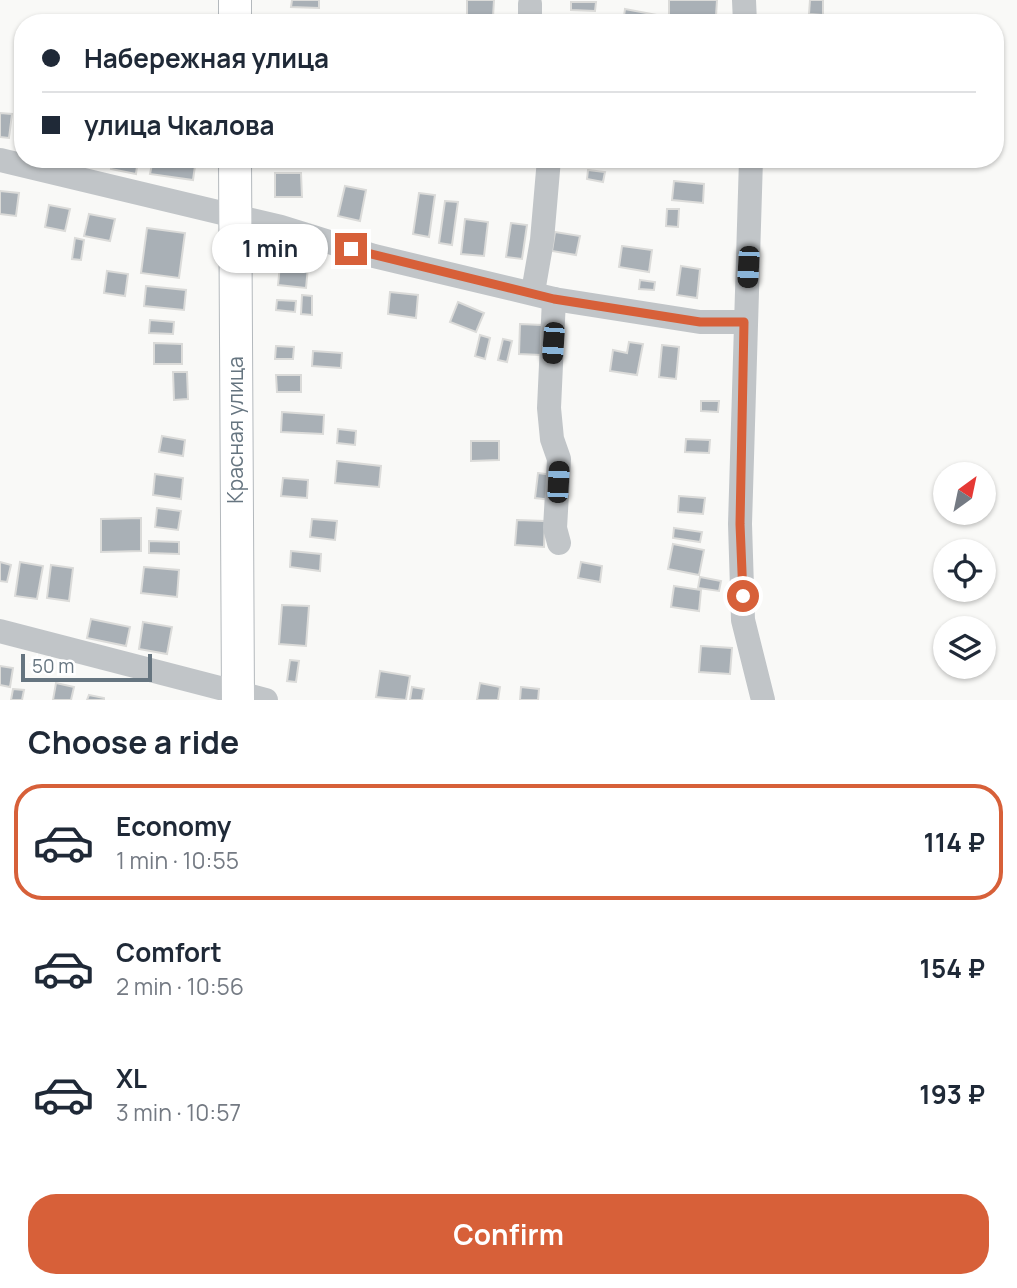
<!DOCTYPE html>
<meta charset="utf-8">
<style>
body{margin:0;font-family:Manrope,sans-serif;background:#f2f2f3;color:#1f2937;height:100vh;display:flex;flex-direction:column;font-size:26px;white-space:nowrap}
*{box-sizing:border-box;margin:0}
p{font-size:23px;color:#747a83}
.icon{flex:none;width:38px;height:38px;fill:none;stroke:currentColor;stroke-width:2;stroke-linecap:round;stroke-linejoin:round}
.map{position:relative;height:700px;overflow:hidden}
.panel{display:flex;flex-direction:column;background:#fff;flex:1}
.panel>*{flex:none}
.top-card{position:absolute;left:14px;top:14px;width:990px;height:154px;border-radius:28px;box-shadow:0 2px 5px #0004;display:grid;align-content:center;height:154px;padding:0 28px;background:#fff}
.needle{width:46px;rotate:33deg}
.buttons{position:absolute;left:933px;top:462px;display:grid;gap:14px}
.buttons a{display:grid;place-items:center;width:63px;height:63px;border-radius:50%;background:#fff;box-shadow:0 2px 5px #0004;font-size:35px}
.scale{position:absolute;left:21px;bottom:18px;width:131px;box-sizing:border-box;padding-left:7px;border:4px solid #667580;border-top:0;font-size:19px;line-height:24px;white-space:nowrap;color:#667580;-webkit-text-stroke:5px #fff;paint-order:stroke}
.end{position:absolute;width:32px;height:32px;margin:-16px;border:9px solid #d76039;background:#fff;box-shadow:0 0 0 4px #fff}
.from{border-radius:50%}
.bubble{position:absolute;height:49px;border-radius:24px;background:#fff;box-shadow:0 2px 5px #0004;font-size:23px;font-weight:700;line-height:49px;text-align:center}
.car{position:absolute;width:21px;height:42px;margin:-21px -10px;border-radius:9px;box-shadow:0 0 5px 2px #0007;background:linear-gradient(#222 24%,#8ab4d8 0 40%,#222 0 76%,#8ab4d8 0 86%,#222 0)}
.top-card b{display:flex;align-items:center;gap:24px;height:66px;font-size:26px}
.top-card b+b{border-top:2px solid #e0e1e3}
.top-card i{width:18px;height:18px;background:#1f2937}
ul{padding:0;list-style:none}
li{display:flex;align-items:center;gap:21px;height:116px;margin:0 14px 10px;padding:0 14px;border:4px solid transparent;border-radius:28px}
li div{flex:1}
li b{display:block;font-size:26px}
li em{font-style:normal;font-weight:700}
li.active{border-color:#d76039}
li>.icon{width:63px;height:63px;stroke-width:1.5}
h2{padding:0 28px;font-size:32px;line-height:84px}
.cta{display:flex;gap:14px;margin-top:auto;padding:14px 28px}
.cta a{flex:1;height:80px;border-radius:28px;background:#d76039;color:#fff;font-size:28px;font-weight:700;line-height:80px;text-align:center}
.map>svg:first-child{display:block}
.building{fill:#a9b0b6;stroke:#dbdbd9;stroke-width:2}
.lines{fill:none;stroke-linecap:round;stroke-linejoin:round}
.major-casing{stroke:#b4b9bd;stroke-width:34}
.minor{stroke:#c1c5c8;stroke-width:24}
.major{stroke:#fff;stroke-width:32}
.route{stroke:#d76039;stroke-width:9}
.labels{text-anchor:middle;stroke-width:7;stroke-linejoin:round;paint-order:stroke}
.street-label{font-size:21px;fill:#667580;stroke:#fff}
</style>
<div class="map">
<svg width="1017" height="700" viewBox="0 0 1017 700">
<rect width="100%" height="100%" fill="#f9f9f7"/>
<g class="building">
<path d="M292 0H319V8L291 7Z"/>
<path d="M467 0H494L493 17 467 16Z"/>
<path d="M669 0H717L716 16 669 15Z"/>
<path d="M810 0H823V15L809 14Z"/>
<path d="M571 2H596L595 11 571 10Z"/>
<path d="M625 9 657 15 655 23H623Z"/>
<path d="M290 15 316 17 315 23H290Z"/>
<path d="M0 113 12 114 9 138 0 137Z"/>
<path d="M113 159H138L136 174 111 169Z"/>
<path d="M153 159H196L193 180 150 174Z"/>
<path d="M588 170 605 172 603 182 587 179Z"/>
<path d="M275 173H301L302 197H275Z"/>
<path d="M674 181 704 184 703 203 672 200Z"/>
<path d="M345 186 366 190 360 221 338 216Z"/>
<path d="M0 191 19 193 16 216 0 214Z"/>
<path d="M419 193 435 195 429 237 413 234Z"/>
<path d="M445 201 458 202 452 245 439 243Z"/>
<path d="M49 205 70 209 65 231 45 227Z"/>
<path d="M667 209H679L678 227 666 226Z"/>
<path d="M89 214 115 219 110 241 84 236Z"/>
<path d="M465 219 488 222 484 256 461 254Z"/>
<path d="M511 223 527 225 522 259 506 257Z"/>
<path d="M147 228 185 233 179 278 141 273Z"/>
<path d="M555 232 580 236 576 255 552 251Z"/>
<path d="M75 238 84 240 81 260 72 259Z"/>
<path d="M622 246 652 250 649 272 619 267Z"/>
<path d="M280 265 308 267 306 288 278 285Z"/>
<path d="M681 266 700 269 697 298 677 295Z"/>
<path d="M107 271 128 274 125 296 104 293Z"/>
<path d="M640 280 655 282 654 290 639 289Z"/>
<path d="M146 286 186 290 184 310 144 306Z"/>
<path d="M390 292 418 295 416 318 388 314Z"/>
<path d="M302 295 312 296V315L301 314Z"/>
<path d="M277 300 296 301 295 312 276 310Z"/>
<path d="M458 302 484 313 476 332 450 322Z"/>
<path d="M150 320 174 322 173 334 149 333Z"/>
<path d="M520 324 542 325 541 355 519 354Z"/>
<path d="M480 335 490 338 485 359 475 356Z"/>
<path d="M503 339 512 341 507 362 498 360Z"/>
<path d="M629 342 643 344 637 375 610 371 613 350 627 353Z"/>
<path d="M154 343 182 344V364H154Z"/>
<path d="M662 345 679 347 676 379 659 377Z"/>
<path d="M276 346 294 347 293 359H275Z"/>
<path d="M313 351 342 353 341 368 312 366Z"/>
<path d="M173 372H187L188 399 174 400Z"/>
<path d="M276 375H301V392H277Z"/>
<path d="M701 401H719L718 412 701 411Z"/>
<path d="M282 412 324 415 323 434 281 432Z"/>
<path d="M338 429 356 431 355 445 337 443Z"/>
<path d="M162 436 185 440 183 456 159 452Z"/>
<path d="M686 439 710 440 709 453 685 452Z"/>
<path d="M471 441H499V460L471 461Z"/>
<path d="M337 461 381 466 379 487 335 483Z"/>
<path d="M538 473 554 475 552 500 535 498Z"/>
<path d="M155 474 183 478 181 499 153 495Z"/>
<path d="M283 478 308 480 307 498 281 496Z"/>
<path d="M679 496 705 498 703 514 678 512Z"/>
<path d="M157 508 181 511 178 530 155 527Z"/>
<path d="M141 518V551L101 552V519Z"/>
<path d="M312 519 337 521 335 540 310 537Z"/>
<path d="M517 520 545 521 544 547 515 545Z"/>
<path d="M674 528 702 532 700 542 673 538Z"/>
<path d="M149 541 179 542V554L149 553Z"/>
<path d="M673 544 704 550 699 575 668 569Z"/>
<path d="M291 551 321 554 320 571 290 567Z"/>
<path d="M0 562 11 565 7 582 0 581Z"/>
<path d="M20 562 43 566 37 599 15 596Z"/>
<path d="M581 562 602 566 600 582 578 578Z"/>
<path d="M51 565 73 568 69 601 47 598Z"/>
<path d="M144 567 179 570 177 597 141 593Z"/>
<path d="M700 577 721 581 719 591 698 588Z"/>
<path d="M674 586 701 590 699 611 671 607Z"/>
<path d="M282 605 309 606 306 646 279 644Z"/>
<path d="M91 619 130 627 126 646 87 638Z"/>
<path d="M143 622 172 627 167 654 139 649Z"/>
<path d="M701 646 732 648 730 674 699 672Z"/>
<path d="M290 660 299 661 296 682 287 681Z"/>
<path d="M0 666 13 668 10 687 0 685Z"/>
<path d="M380 671 410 676 406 700 376 697Z"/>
<path d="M56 683 74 687 71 700H53Z"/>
<path d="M480 683 500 687 498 700H477Z"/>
<path d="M412 687 424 689 422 700H410Z"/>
<path d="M521 687 539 689 538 700H520Z"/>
<path d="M13 689 24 690 22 700H11Z"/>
<path d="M89 695 104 698V700H87Z"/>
</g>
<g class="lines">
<g class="major-casing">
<g id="major">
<path d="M235 23V0"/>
<path d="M235 159 238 700"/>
</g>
</g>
<g class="minor">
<path d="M744 0 745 23"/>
<path d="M530 23V4"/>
<path d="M751 159 740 524 743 620 763 700"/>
<path d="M0 160 281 227 374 256 554 299 700 322H744"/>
<path d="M533 292 542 240 549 159"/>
<path d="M554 299 549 408 552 439 559 459 555 528 559 543"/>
<path d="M0 631 266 700"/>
</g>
<use href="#major" class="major"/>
</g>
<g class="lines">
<path class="route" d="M351 249 554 299 700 322H744L740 524 743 596"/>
</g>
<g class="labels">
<g class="street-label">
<text transform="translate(236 430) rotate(-90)" y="7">Красная улица</text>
</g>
</g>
</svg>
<div class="buttons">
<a><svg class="needle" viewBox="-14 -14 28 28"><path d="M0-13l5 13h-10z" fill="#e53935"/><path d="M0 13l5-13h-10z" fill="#747a83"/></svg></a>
<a><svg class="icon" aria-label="locate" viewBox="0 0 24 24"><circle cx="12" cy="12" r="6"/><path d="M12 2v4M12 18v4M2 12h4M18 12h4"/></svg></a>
<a><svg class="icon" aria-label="layers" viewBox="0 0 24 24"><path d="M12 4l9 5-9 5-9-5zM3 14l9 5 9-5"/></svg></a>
</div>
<div class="scale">50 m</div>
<i class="end from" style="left:743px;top:596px"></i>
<i class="end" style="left:351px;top:249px"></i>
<div class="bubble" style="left:212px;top:224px;width:116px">1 min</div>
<i class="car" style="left:748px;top:267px;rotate:183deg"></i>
<i class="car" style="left:553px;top:343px;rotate:184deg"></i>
<i class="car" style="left:558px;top:482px;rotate:3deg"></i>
<div class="top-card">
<b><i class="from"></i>Набережная улица</b>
<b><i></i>улица Чкалова</b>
</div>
</div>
<section class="panel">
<h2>Choose a ride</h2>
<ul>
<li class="active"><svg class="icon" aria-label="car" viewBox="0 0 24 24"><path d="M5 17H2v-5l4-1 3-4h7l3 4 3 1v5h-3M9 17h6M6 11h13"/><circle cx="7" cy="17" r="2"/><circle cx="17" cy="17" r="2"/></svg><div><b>Economy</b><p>1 min · 10:55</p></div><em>114 ₽</em></li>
<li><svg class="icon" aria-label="car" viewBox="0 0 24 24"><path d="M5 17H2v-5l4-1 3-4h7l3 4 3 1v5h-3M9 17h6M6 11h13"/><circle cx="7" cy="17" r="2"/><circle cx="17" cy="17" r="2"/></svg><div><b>Comfort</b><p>2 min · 10:56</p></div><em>154 ₽</em></li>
<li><svg class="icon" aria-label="car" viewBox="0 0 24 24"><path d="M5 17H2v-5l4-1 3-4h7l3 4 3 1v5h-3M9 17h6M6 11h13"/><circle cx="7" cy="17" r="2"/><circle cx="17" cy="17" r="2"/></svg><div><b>XL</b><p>3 min · 10:57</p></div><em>193 ₽</em></li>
</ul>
<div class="cta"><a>Confirm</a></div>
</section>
